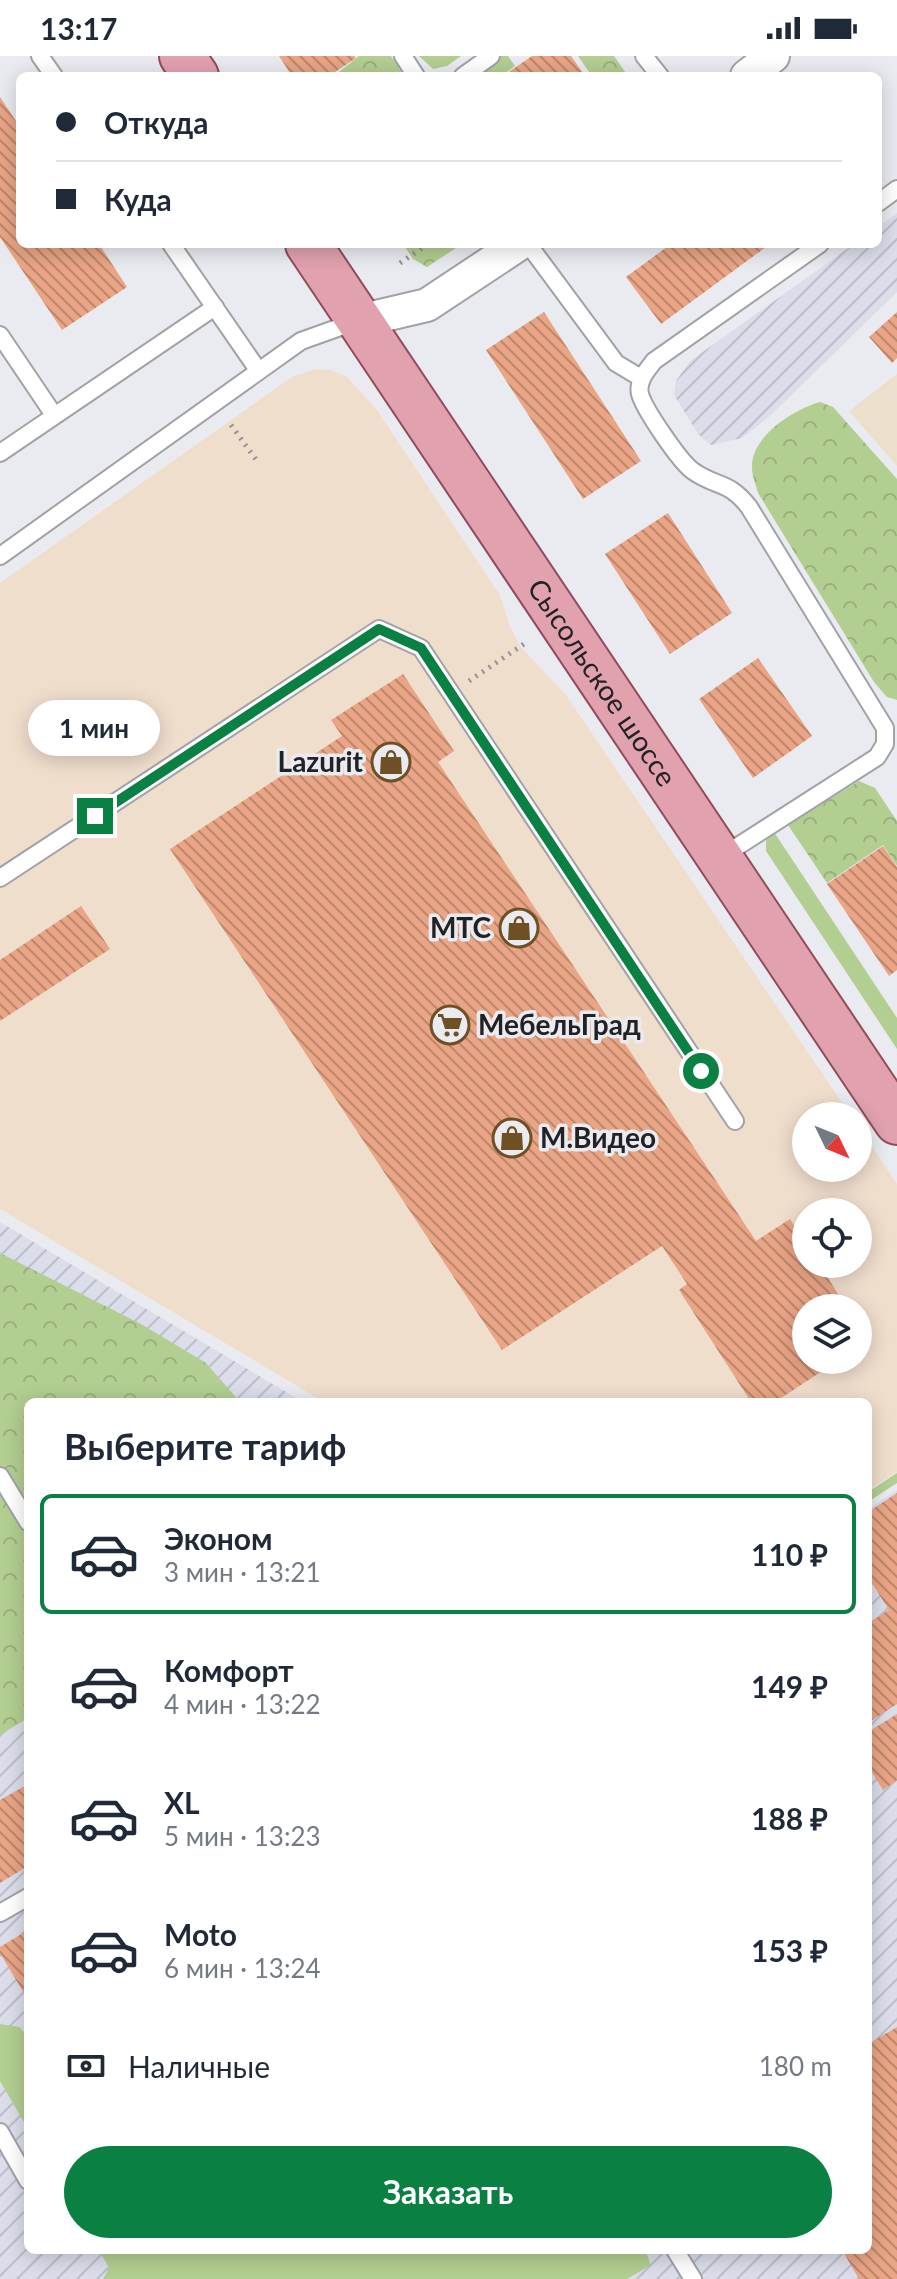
<!DOCTYPE html>
<html lang="ru">
<meta charset="utf-8">
<style>
body{margin:0;font-family:Lato,sans-serif;background:#f2f2f3;color:#1f2937;height:100vh;display:flex;flex-direction:column;font-size:30px;white-space:nowrap}
*{box-sizing:border-box;margin:0}
p{font-size:26px;color:#747a83}
.icon{flex:none;width:44px;height:44px;fill:none;stroke:currentColor;stroke-width:2;stroke-linecap:round;stroke-linejoin:round}
.map{position:relative;flex:1;overflow:hidden}
.sheet{position:absolute;left:24px;top:1342px;width:848px;height:856px;display:flex;flex-direction:column;background:#fff;border-radius:12px;box-shadow:0 4px 20px #0003}
.sheet>*{flex:none}
.hud{position:absolute;left:16px;top:16px;width:866px;height:176px;border-radius:12px;box-shadow:0 4px 20px #0003;display:grid;align-content:center;height:176px;padding:0 40px;background:#fff}
.needle{width:52px;rotate:133deg}
.fabs{position:absolute;left:792px;top:1046px;display:grid;gap:16px}
.fabs a{display:grid;place-items:center;width:80px;height:80px;border-radius:50%;background:#fff;box-shadow:0 4px 20px #0003;font-size:40px}
.end{position:absolute;width:36px;height:36px;margin:-18px;border:10px solid #0b8043;background:#fff;box-shadow:0 0 0 4px #fff}
.from{border-radius:50%}
.bubble{position:absolute;height:56px;border-radius:28px;background:#fff;box-shadow:0 4px 20px #0003;font-size:26px;font-weight:700;line-height:56px;text-align:center}
.hud b{display:flex;align-items:center;gap:28px;height:76px;font-size:30px}
.hud b+b{border-top:2px solid #e0e1e3}
.hud i{width:20px;height:20px;background:#1f2937}
ul{padding:0;list-style:none}
li{display:flex;align-items:center;gap:24px;height:120px;margin:0 16px 12px;padding:0 24px;border:4px solid transparent;border-radius:12px}
li div{flex:1}
li b{display:block;font-size:30px}
li em{font-style:normal;font-weight:700}
li.active{border-color:#0b8043}
li>.icon{width:72px;height:72px;stroke-width:1.5}
h2{padding:0 40px;font-size:36px;line-height:96px}
.pay{display:flex;align-items:center;gap:20px;height:88px;padding:0 40px;font-size:30px}
.pay p{margin-inline-start:auto}
.cta{display:flex;gap:16px;margin-top:auto;padding:16px 40px}
.cta a{flex:1;height:92px;border-radius:48px;background:#0b8043;color:#fff;font-size:32px;font-weight:700;line-height:92px;text-align:center}
.status{display:flex;justify-content:space-between;align-items:center;height:56px;padding:0 40px;background:#fff;direction:ltr}
.status svg{height:22px;fill:currentColor}
.map>svg:first-child{display:block}
.commercial{fill:#f0decd;fill-rule:evenodd}
.industrial{fill:url(#industrial-furrows)}
.education{fill:#ece0cc}
.green{fill:#b2ce91}
.forest{fill:url(#forest-crowns)}
.building{fill:url(#building-back-hatch)}
.lines{fill:none;stroke-linecap:round;stroke-linejoin:round}
.service-casing{stroke:#a1a2a7;stroke-width:20}
.minor-casing{stroke:#a1a2a7;stroke-width:36}
.primary-casing{stroke:#914c5b;stroke-width:48}
.path{stroke:#929296;stroke-width:5;stroke-dasharray:2 6;stroke-linecap:butt}
.service{stroke:#fff;stroke-width:16}
.minor{stroke:#fff;stroke-width:32}
.primary{stroke:#e1a1af;stroke-width:44}
.route{stroke:#0b8043;stroke-width:10}
.labels{text-anchor:middle;stroke-width:7;stroke-linejoin:round;paint-order:stroke}
.street-label{font-size:28px;fill:#222224;stroke:#eaebf0}
.poi-label{font-size:28px;font-weight:bold;fill:#222224;stroke:#eaebf0;text-anchor:end}
</style>
<div class="status"><b>13:17</b><svg viewBox="0 0 49 12"><path d="M0 12V9h3v3zM5 12V6h3v6zM10 12V3h3v9zM15 12V0h3v12zM26 1h20v11H26zM47 4h2v5h-2z"/></svg></div>
<div class="map">
<svg width="897" height="2223" viewBox="0 0 897 2223">
<defs>
<pattern id="industrial-furrows" width="10" height="10" patternUnits="userSpaceOnUse" patternTransform="scale(2)"><rect width="10" height="10" fill="#dbdeea"/><path d="M-1 1l2-2M0 10L10 0M9 11l2-2" fill="none" stroke="#bcbec9"/></pattern>
<pattern id="forest-crowns" width="20" height="18" patternUnits="userSpaceOnUse" patternTransform="scale(2)"><rect width="20" height="18" fill="#b2ce91"/><path d="M2 6a3 3 0 1 1 6 0M12 15a3 3 0 1 1 6 0" fill="none" stroke="#99b17d"/></pattern>
<pattern id="building-back-hatch" width="6" height="6" patternUnits="userSpaceOnUse" patternTransform="scale(2)"><rect width="6" height="6" fill="#e9a585"/><path d="M-1 5l2 2M0 0l6 6M5-1l2 2" fill="none" stroke="#bc866d"/></pattern>
</defs>
<rect width="100%" height="100%" fill="#eaebf0"/>
<path class="commercial" d="M315 313 331 314 347 321 377 354 500 539 510 571 520 590 566 639 851 1060H806V1112H858V1070L897 1128V1416L868 1434V1346H324L0 1153V527L292 321ZM806 1156H858V1208H806ZM806 1252H858V1304H806Z"/>
<g class="industrial">
<path d="M897 157V236L770 360 742 382 711 389 698 378 674 339 676 325 690 305 854 188H878V171Z"/>
<path d="M0 1166 303 1346H28V2194H868V1453L897 1434V2223H0Z"/>
</g>
<path class="education" d="M897 318V410L849 355Z"/>
<g class="green">
<path d="M419 0H461L447 10 433 13Z"/>
<path d="M501 0H508L515 10 501 20H472Z"/>
<path d="M774 776 897 962V993L766 795V784Z"/>
<path d="M897 1417V1427L868 1446V1436Z"/>
<path d="M0 1968 20 1971 28 1984V2073L0 2025Z"/>
<path d="M99 2194H645L651 2209 627 2223H103L109 2212Z"/>
</g>
<g class="forest">
<path d="M359 0H391L404 20H334Z"/>
<path d="M578 0H614L628 20H592Z"/>
<path d="M403 188H462L427 211 413 203Z"/>
<path d="M820 346 833 351 897 423V644L887 641 874 626 758 437C756 429 752 420 752 412 750 381 794 353 820 346Z"/>
<path d="M859 725 875 732 897 765V810L883 789 827 827 788 769Z"/>
<path d="M0 1197 141 1268 206 1307 240 1346H28V1662L0 1679Z"/>
</g>
<g class="building">
<path d="M279 0H354L356 2 329 20H292Z"/>
<path d="M532 0H571L585 20H503Z"/>
<path d="M0 41 20 71V188H99L127 231 62 274 0 181Z"/>
<path d="M671 188H770L661 268 626 221Z"/>
<path d="M544 256 641 405 583 443 486 294Z"/>
<path d="M897 256V302L892 307 869 281Z"/>
<path d="M668 457 732 557 670 598 605 498Z"/>
<path d="M758 602 812 680 753 722 699 643Z"/>
<path d="M403 618 454 695 438 706 756 1185 790 1163 806 1188V1208H819L847 1252H806V1304H839L775 1346H751L679 1234 687 1228 662 1190 502 1294 170 793 342 680 331 664Z"/>
<path d="M883 790 897 811V914L889 920 827 828Z"/>
<path d="M81 850 110 893 0 965V904Z"/>
<path d="M858 1268 869 1285 858 1292Z"/>
<path d="M897 1437V1648L868 1667V1567L889 1554 868 1521V1456Z"/>
<path d="M897 1658V1724L883 1734 868 1710V1676Z"/>
<path d="M28 1728V1810L0 1827V1744Z"/>
<path d="M28 1874V1944L0 1897V1891Z"/>
<path d="M897 1971V2223H859L842 2194H868V1988Z"/>
</g>
<g class="lines">
<g class="service-casing">
<g id="service">
<path d="M40 0 54 20"/>
<path d="M403 0 416 20"/>
<path d="M644 0 660 20"/>
<path d="M463 20 491 0"/>
<path d="M878 147 897 133"/>
<path d="M171 188 258 314"/>
<path d="M528 188 616 307 641 322"/>
<path d="M0 279 54 359"/>
<path d="M0 397 215 251"/>
<path d="M0 500 301 285 357 265"/>
<path d="M721 801 877 701 885 688V672L749 451C728 424 717 432 693 415 680 406 644 353 640 338 637 325 647 314 654 305L820 188"/>
<path d="M0 822 379 573 421 592 735 1065"/>
<path d="M0 1420 28 1466"/>
<path d="M0 1857 28 1841"/>
<path d="M0 2076 28 2125"/>
<path d="M675 2194 693 2223"/>
</g>
</g>
<g class="minor-casing">
<g id="minor">
<path d="M747 20 773 0"/>
<path d="M359 265 427 249 519 188"/>
</g>
</g>
<g class="primary-casing">
<g id="primary">
<path d="M182 0 196 20"/>
<path id="s1" d="M308 188 897 1066"/>
</g>
</g>
<g class="path">
<path d="M400 207 428 188"/>
<path d="M231 369 257 405"/>
<path d="M469 625 524 588"/>
</g>
<use href="#service" class="service"/>
<use href="#minor" class="minor"/>
<use href="#primary" class="primary"/>
</g>
<g class="lines">
<path class="route" d="M95 760 379 573 421 592 701 1015"/>
</g>
<defs>
<g id="shop-ring" transform="scale(2)"><circle r="9.5" fill="#eaebf0" stroke="#6e5024" stroke-width="1.5"/><path d="M-5-2.5h2.3a2.7 3.5 0 0 1 5.4 0H5L5.5 6h-11ZM-1.5-2.5h3a1.5 2.3 0 0 0-3 0Z" fill="#6e5024"/></g>
<g id="supermarket-ring" transform="scale(2)"><circle r="9.5" fill="#eaebf0" stroke="#6e5024" stroke-width="1.5"/><path d="M-6-5.5h2.5l.6 2H6L4.5 2H-2.5L-4.4-4H-6ZM-1.5 3.2a1.3 1.3 0 1 0 .1 0ZM3 3.2a1.3 1.3 0 1 0 .1 0Z" fill="#6e5024"/></g>
</defs>
<g fill-rule="evenodd">
<use href="#shop-ring" x="391" y="706"/>
<use href="#shop-ring" x="519" y="872"/>
<use href="#supermarket-ring" x="450" y="969"/>
<use href="#shop-ring" x="512" y="1082"/>
</g>
<g class="labels">
<g class="street-label">
<text dy="10" stroke="none"><textPath href="#s1" startOffset="528">Сысольское шоссе</textPath></text>
</g>
<g class="poi-label">
<text x="363" y="716">Lazurit</text>
<text x="491" y="882">МТС</text>
<text x="478" y="979" text-anchor="start">МебельГрад</text>
<text x="540" y="1092" text-anchor="start">М.Видео</text>
</g>
</g>
</svg>
<div class="fabs">
<a><svg class="needle" viewBox="-14 -14 28 28"><path d="M0-13l5 13h-10z" fill="#e53935"/><path d="M0 13l5-13h-10z" fill="#747a83"/></svg></a>
<a><svg class="icon" aria-label="locate" viewBox="0 0 24 24"><circle cx="12" cy="12" r="6"/><path d="M12 2v4M12 18v4M2 12h4M18 12h4"/></svg></a>
<a><svg class="icon" aria-label="layers" viewBox="0 0 24 24"><path d="M12 4l9 5-9 5-9-5zM3 14l9 5 9-5"/></svg></a>
</div>
<i class="end from" style="left:701px;top:1015px"></i>
<i class="end" style="left:95px;top:760px"></i>
<div class="bubble" style="left:28px;top:644px;width:132px">1 мин</div>
<div class="hud">
<b><i class="from"></i>Откуда</b>
<b><i></i>Куда</b>
</div>
<section class="sheet">
<h2>Выберите тариф</h2>
<ul>
<li class="active"><svg class="icon" aria-label="car" viewBox="0 0 24 24"><path d="M5 17H2v-5l4-1 3-4h7l3 4 3 1v5h-3M9 17h6M6 11h13"/><circle cx="7" cy="17" r="2"/><circle cx="17" cy="17" r="2"/></svg><div><b>Эконом</b><p>3 мин · 13:21</p></div><em>110 ₽</em></li>
<li><svg class="icon" aria-label="car" viewBox="0 0 24 24"><path d="M5 17H2v-5l4-1 3-4h7l3 4 3 1v5h-3M9 17h6M6 11h13"/><circle cx="7" cy="17" r="2"/><circle cx="17" cy="17" r="2"/></svg><div><b>Комфорт</b><p>4 мин · 13:22</p></div><em>149 ₽</em></li>
<li><svg class="icon" aria-label="car" viewBox="0 0 24 24"><path d="M5 17H2v-5l4-1 3-4h7l3 4 3 1v5h-3M9 17h6M6 11h13"/><circle cx="7" cy="17" r="2"/><circle cx="17" cy="17" r="2"/></svg><div><b>XL</b><p>5 мин · 13:23</p></div><em>188 ₽</em></li>
<li><svg class="icon" aria-label="car" viewBox="0 0 24 24"><path d="M5 17H2v-5l4-1 3-4h7l3 4 3 1v5h-3M9 17h6M6 11h13"/><circle cx="7" cy="17" r="2"/><circle cx="17" cy="17" r="2"/></svg><div><b>Moto</b><p>6 мин · 13:24</p></div><em>153 ₽</em></li>
</ul>
<div class="pay"><svg class="icon" aria-label="cash" viewBox="0 0 24 24"><path d="M3 7h18v10H3z"/><circle cx="12" cy="12" r="2"/></svg>Наличные<p>180 m</p></div>
<div class="cta"><a>Заказать</a></div>
</section>
</div>
